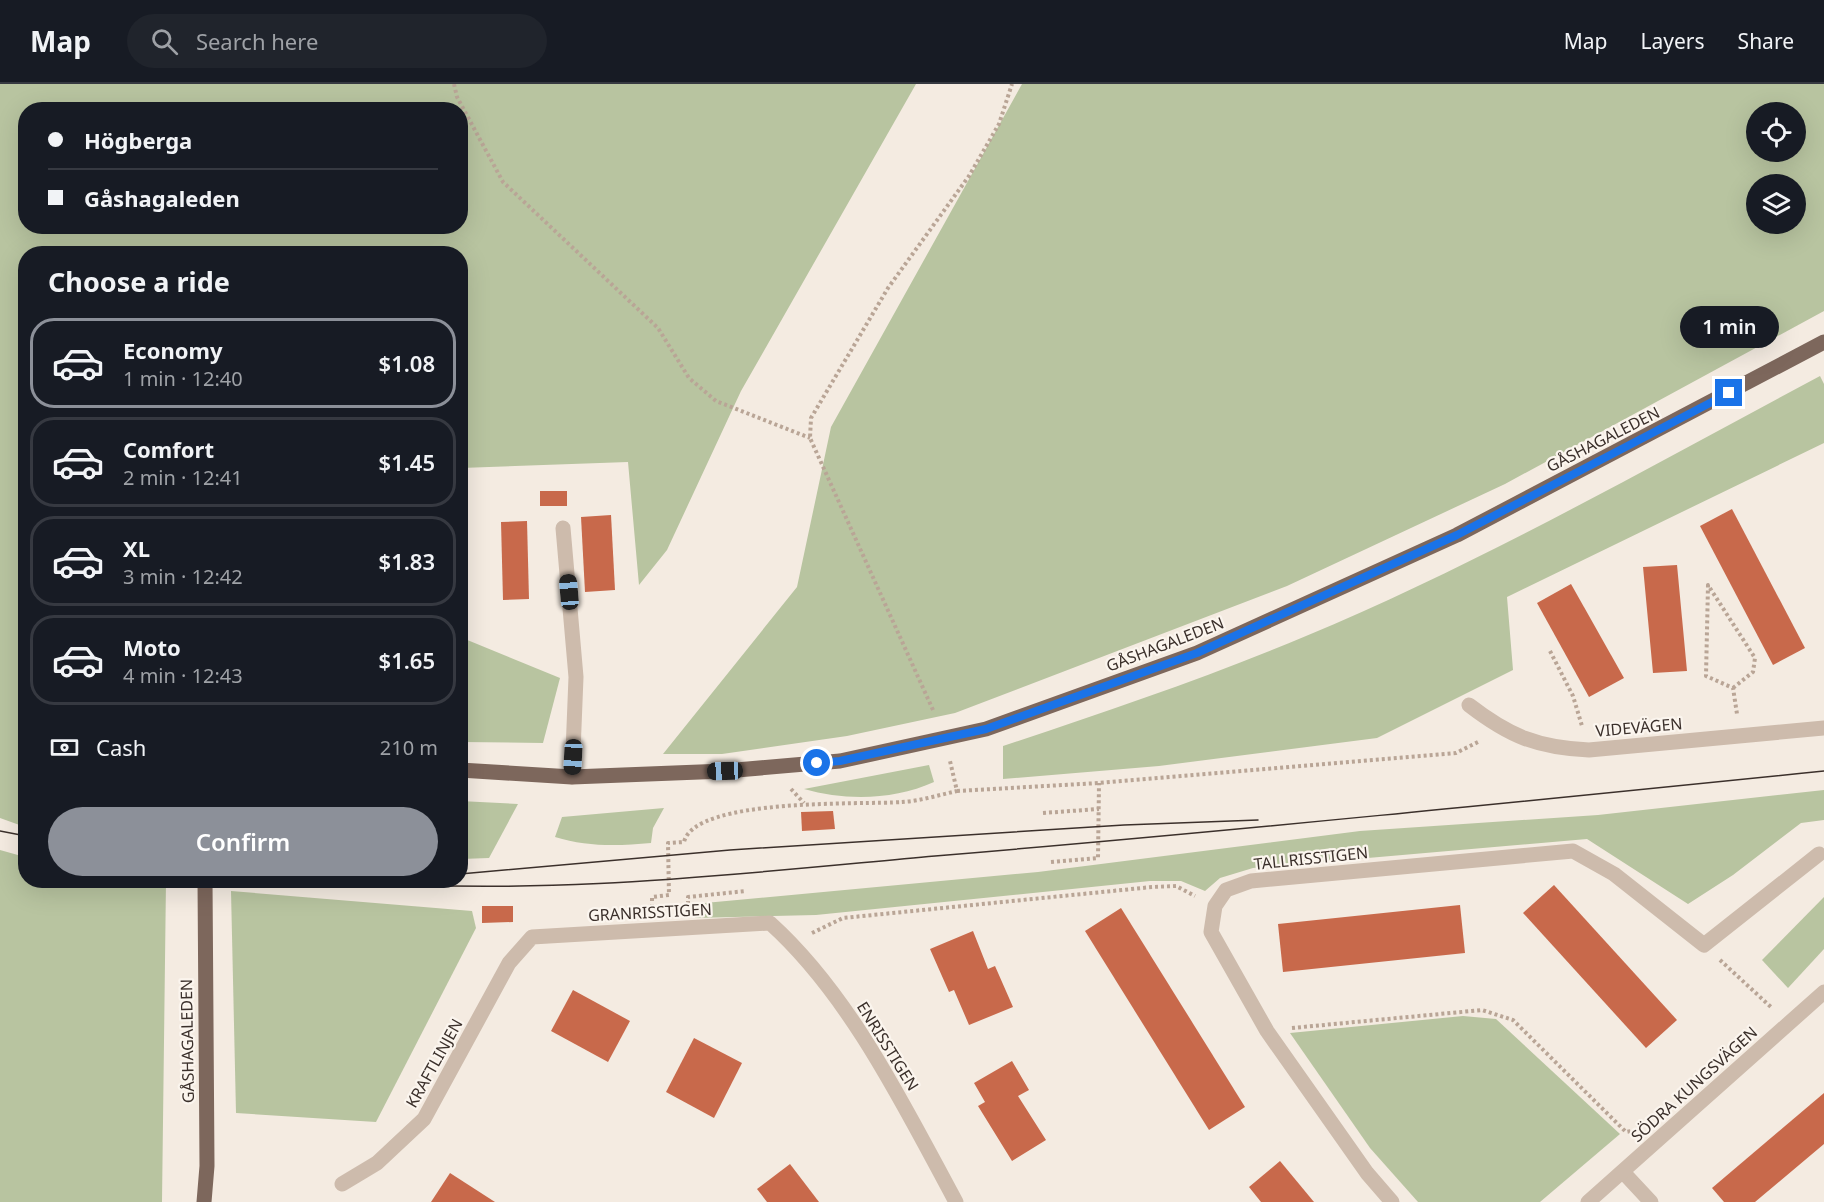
<!DOCTYPE html>
<meta charset="utf-8">
<style>
body{margin:0;font-family:"Noto Sans",sans-serif;background:#20242c;color:#f1f3f6;height:100vh;display:flex;flex-direction:column;font-size:22px;white-space:nowrap}
*{box-sizing:border-box;margin:0}
p{font-size:20px;color:#9ea1a6}
.icon{flex:none;width:33px;height:33px;fill:none;stroke:currentColor;stroke-width:2;stroke-linecap:round;stroke-linejoin:round}
.map{position:relative;flex:1;overflow:hidden}
.sheet{position:absolute;left:18px;top:162px;width:450px;height:642px;display:flex;flex-direction:column;background:#171b24;border-radius:24px;box-shadow:0 6px 24px #0002}
.sheet>*{flex:none}
.hud{position:absolute;left:18px;top:18px;width:450px;height:132px;border-radius:24px;box-shadow:0 6px 24px #0002;display:grid;align-content:center;height:132px;padding:0 30px;background:#171b24}
.buttons{position:absolute;left:1746px;top:18px;display:grid;gap:12px}
.buttons a{display:grid;place-items:center;width:60px;height:60px;border-radius:50%;background:#171b24;box-shadow:0 6px 24px #0002;font-size:30px}
.end{position:absolute;width:27px;height:27px;margin:-14px;border:8px solid #1a73e8;background:#fff;box-shadow:0 0 0 3px #fff}
.from{border-radius:50%}
.bubble{position:absolute;height:42px;border-radius:21px;background:#171b24;box-shadow:0 6px 24px #0002;font-size:20px;font-weight:600;line-height:42px;text-align:center}
.car{position:absolute;width:18px;height:36px;margin:-18px -9px;border-radius:8px;box-shadow:0 0 4px 2px #0007;background:linear-gradient(#222 24%,#8ab4d8 0 40%,#222 0 76%,#8ab4d8 0 86%,#222 0)}
.hud b{display:flex;align-items:center;gap:21px;height:57px;font-size:22px}
.hud b+b{border-top:2px solid #363941}
.hud i{width:15px;height:15px;background:#f1f3f6}
ul{padding:0;list-style:none}
li{display:flex;align-items:center;gap:18px;height:90px;margin:0 12px 9px;padding:0 18px;border:3px solid #363941;border-radius:24px}
li div{flex:1}
li b{display:block;font-size:22px}
li em{font-style:normal;font-weight:600}
li.active{border-color:#8c9099}
li>.icon{width:54px;height:54px;stroke-width:1.5}
h2{padding:0 30px;font-size:27px;line-height:72px}
.pay{display:flex;align-items:center;gap:15px;height:66px;padding:0 30px;font-size:22px}
.pay p{margin-inline-start:auto}
.action{display:flex;gap:12px;margin-top:auto;padding:12px 30px}
.action a{flex:1;height:69px;border-radius:36px;background:#8c9099;color:#fff;font-size:24px;font-weight:600;line-height:69px;text-align:center}
header{display:flex;align-items:center;gap:36px;box-sizing:border-box;height:84px;padding:0 30px;background:#171b24;border-bottom:2px solid #363941}
header strong{font-size:28px}
nav{display:flex;gap:33px;margin-inline-start:auto;font-size:21px}
.search{width:420px;height:54px;background:#20242c;display:flex;align-items:center;gap:15px;box-sizing:border-box;padding:0 21px;border-radius:33px;color:#9ea1a6;font-size:22px}
.map>svg:first-child{display:block}
.green{fill:#b8c4a0;fill-rule:evenodd}
.building{fill:#c8694b}
.lines{fill:none;stroke-linecap:round;stroke-linejoin:round}
.path{stroke:#b9a596;stroke-width:4;stroke-dasharray:3 3;stroke-linecap:butt}
.minor{stroke:#cdbbac;stroke-width:15}
.major{stroke:#7d675c;stroke-width:15}
.tram{stroke:#3b302b;stroke-width:1.5}
.route{stroke:#1a73e8;stroke-width:8}
.labels{text-anchor:middle;stroke-width:4.5;stroke-linejoin:round;paint-order:stroke}
.street-label{font-size:16px;fill:#3b302b;stroke:#fbf5ee}
</style>
<header>
<strong>Map</strong>
<div class="search"><svg class="icon" aria-label="search" viewBox="0 0 24 24"><circle cx="10" cy="10" r="6"/><path d="M15 15l6 6"/></svg>Search here</div>
<nav><a>Map</a><a>Layers</a><a>Share</a></nav>
</header>
<div class="map">
<svg width="1824" height="1118" viewBox="0 0 1824 1118">
<rect width="100%" height="100%" fill="#f4ebe1"/>
<g class="green">
<path d="M0 0H916L741 307 667 466 639 501 628 378 461 384 460 170H26L25 743 0 734ZM26 26H460V142H26Z"/>
<path d="M1022 0H1824V227L1505 400 1287 502 955 629 847 652 722 670H663L797 503 831 343ZM1756 28H1796V68H1756ZM1796 100V140H1756V100Z"/>
<path d="M1820 292 1824 300V359L1507 513 1513 586 1377 654 1159 682 1003 695V662C1105 628 1206 594 1306 552 1483 478 1651 382 1820 292Z"/>
<path d="M460 553 560 594 543 659 461 658Z"/>
<path d="M929 681 934 698C894 716 846 717 804 705Z"/>
<path d="M1824 706V736L1801 739 1733 791 1688 820 1587 755 1253 784 1220 794 1205 807 1181 797H1150L816 831 695 834 694 820 1038 788 1360 747 1598 731Z"/>
<path d="M460 717 518 720 489 774 461 775Z"/>
<path d="M664 724 653 744 651 759C618 762 587 763 555 753L562 733Z"/>
<path d="M0 766 25 773 26 796 166 797 162 1118H0Z"/>
<path d="M231 807 472 827 476 844 376 1038 236 1029Z"/>
<path d="M1824 813V865L1788 904 1762 876Z"/>
<path d="M1463 932 1496 935 1620 1050 1540 1118H1418L1370 1064 1290 949Z"/>
</g>
<g class="building">
<rect x="540" y="407" width="27" height="15"/>
<path d="M1732 425 1805 564 1773 581 1700 442Z"/>
<path d="M611 431 615 506 585 508 581 433Z"/>
<path d="M527 437 529 515 503 516 501 438Z"/>
<path d="M1677 481 1687 587 1653 589 1643 483Z"/>
<path d="M1571 500 1624 594 1589 613 1537 519Z"/>
<path d="M833 727 835 745 802 747 801 728Z"/>
<path d="M1554 801 1677 936 1646 964 1523 829Z"/>
<path d="M1460 821 1465 869 1283 888 1278 840Z"/>
<path d="M482 822H513V838L482 839Z"/>
<path d="M1121 824 1245 1023 1209 1046 1085 847Z"/>
<path d="M973 847 988 885 995 882 1013 923 969 941 954 906 949 908 930 865Z"/>
<path d="M573 906 630 937 608 978 551 947Z"/>
<path d="M694 954 742 979 714 1034 666 1008Z"/>
<path d="M1012 977 1029 1006 1018 1012 1046 1056 1012 1077 978 1022 985 1018 974 999Z"/>
<path d="M1824 1009V1060L1755 1118H1724L1712 1104Z"/>
<path d="M1280 1077 1314 1118H1261L1249 1103Z"/>
<path d="M790 1080 819 1118H767L757 1105Z"/>
<path d="M450 1089 495 1118H431Z"/>
</g>
<g class="lines">
<g class="path">
<path d="M454 0 457 13 503 98 658 244 689 294 716 317 810 354"/>
<path d="M1550 567 1573 612 1582 642"/>
<path d="M1733 604 1753 588 1755 574 1708 501 1706 592 1733 604 1737 630"/>
<path d="M933 626 810 354 811 334 888 204 969 92 999 40 1012 0"/>
<path d="M791 705 804 719"/>
<path d="M957 707 1099 699 1456 669 1480 657"/>
<path d="M1043 729 1099 725"/>
<path d="M1051 778 1098 774 1099 699"/>
<path d="M688 820V813L746 807"/>
<path d="M652 823V813L669 811 668 759 684 758C695 713 863 721 902 718 920 717 939 711 957 707L950 677"/>
<path d="M812 849 843 834 1152 803 1176 802 1195 812"/>
<path d="M1720 876 1772 924"/>
<path d="M1292 944 1482 926 1513 936 1626 1048 1631 1047"/>
</g>
<g class="minor">
<path d="M563 444 576 593 572 693"/>
<path d="M1469 621C1509 652 1538 664 1589 666L1824 644"/>
<path d="M1623 1088 1651 1118"/>
<path d="M342 1100 377 1079 424 1035 509 879 532 853 770 839C851 912 905 1024 956 1118"/>
<path d="M1392 1118 1367 1089 1267 947 1211 848 1215 822 1226 806 1251 797 1573 767 1614 790 1704 861 1819 770"/>
<path d="M1588 1118 1824 908"/>
</g>
<g class="major">
<path d="M460 686 572 693 725 687 840 677 986 645 1197 569 1457 451 1824 258"/>
<path d="M204 1118 207 1082 205 796"/>
</g>
<g class="tram">
<path d="M0 747 26 752"/>
<path d="M460 790 730 766 1124 741 1258 736"/>
<path d="M336 796C536 814 736 790 935 772 1232 747 1528 717 1824 687"/>
</g>
</g>
<g class="lines">
<path class="route" d="M817 679 840 677 986 645 1197 569 1457 451 1729 309"/>
</g>
<g class="labels">
<g class="street-label">
<text transform="translate(1603 355) rotate(-27)" y="6">GÅSHAGALEDEN</text>
<text transform="translate(1165 560) rotate(-21)" y="6">GÅSHAGALEDEN</text>
<text transform="translate(1639 643) rotate(-5)" y="6">VIDEVÄGEN</text>
<text transform="translate(1311 774) rotate(-6)" y="6">TALLRISSTIGEN</text>
<text transform="translate(650 828) rotate(-3)" y="6">GRANRISSTIGEN</text>
<text transform="translate(187 957) rotate(-91)" y="6">GÅSHAGALEDEN</text>
<text transform="translate(888 962) rotate(58)" y="6">ENRISSTIGEN</text>
<text transform="translate(434 979) rotate(-61)" y="6">KRAFTLINJEN</text>
<text transform="translate(1694 1000) rotate(-42)" y="6">SÖDRA KUNGSVÄGEN</text>
</g>
</g>
</svg>
<div class="buttons">
<a><svg class="icon" aria-label="locate" viewBox="0 0 24 24"><circle cx="12" cy="12" r="6"/><path d="M12 2v4M12 18v4M2 12h4M18 12h4"/></svg></a>
<a><svg class="icon" aria-label="layers" viewBox="0 0 24 24"><path d="M12 4l9 5-9 5-9-5zM3 14l9 5 9-5"/></svg></a>
</div>
<i class="end from" style="left:817px;top:679px"></i>
<i class="end" style="left:1729px;top:309px"></i>
<div class="bubble" style="left:1680px;top:222px;width:99px">1 min</div>
<i class="car" style="left:569px;top:508px;rotate:355deg"></i>
<i class="car" style="left:573px;top:673px;rotate:183deg"></i>
<i class="car" style="left:725px;top:687px;rotate:268deg"></i>
<div class="hud">
<b><i class="from"></i>Högberga</b>
<b><i></i>Gåshagaleden</b>
</div>
<section class="sheet">
<h2>Choose a ride</h2>
<ul>
<li class="active"><svg class="icon" aria-label="car" viewBox="0 0 24 24"><path d="M5 17H2v-5l4-1 3-4h7l3 4 3 1v5h-3M9 17h6M6 11h13"/><circle cx="7" cy="17" r="2"/><circle cx="17" cy="17" r="2"/></svg><div><b>Economy</b><p>1 min · 12:40</p></div><em>$1.08</em></li>
<li><svg class="icon" aria-label="car" viewBox="0 0 24 24"><path d="M5 17H2v-5l4-1 3-4h7l3 4 3 1v5h-3M9 17h6M6 11h13"/><circle cx="7" cy="17" r="2"/><circle cx="17" cy="17" r="2"/></svg><div><b>Comfort</b><p>2 min · 12:41</p></div><em>$1.45</em></li>
<li><svg class="icon" aria-label="car" viewBox="0 0 24 24"><path d="M5 17H2v-5l4-1 3-4h7l3 4 3 1v5h-3M9 17h6M6 11h13"/><circle cx="7" cy="17" r="2"/><circle cx="17" cy="17" r="2"/></svg><div><b>XL</b><p>3 min · 12:42</p></div><em>$1.83</em></li>
<li><svg class="icon" aria-label="car" viewBox="0 0 24 24"><path d="M5 17H2v-5l4-1 3-4h7l3 4 3 1v5h-3M9 17h6M6 11h13"/><circle cx="7" cy="17" r="2"/><circle cx="17" cy="17" r="2"/></svg><div><b>Moto</b><p>4 min · 12:43</p></div><em>$1.65</em></li>
</ul>
<div class="pay"><svg class="icon" aria-label="cash" viewBox="0 0 24 24"><path d="M3 7h18v10H3z"/><circle cx="12" cy="12" r="2"/></svg>Cash<p>210 m</p></div>
<div class="action"><a>Confirm</a></div>
</section>
</div>
